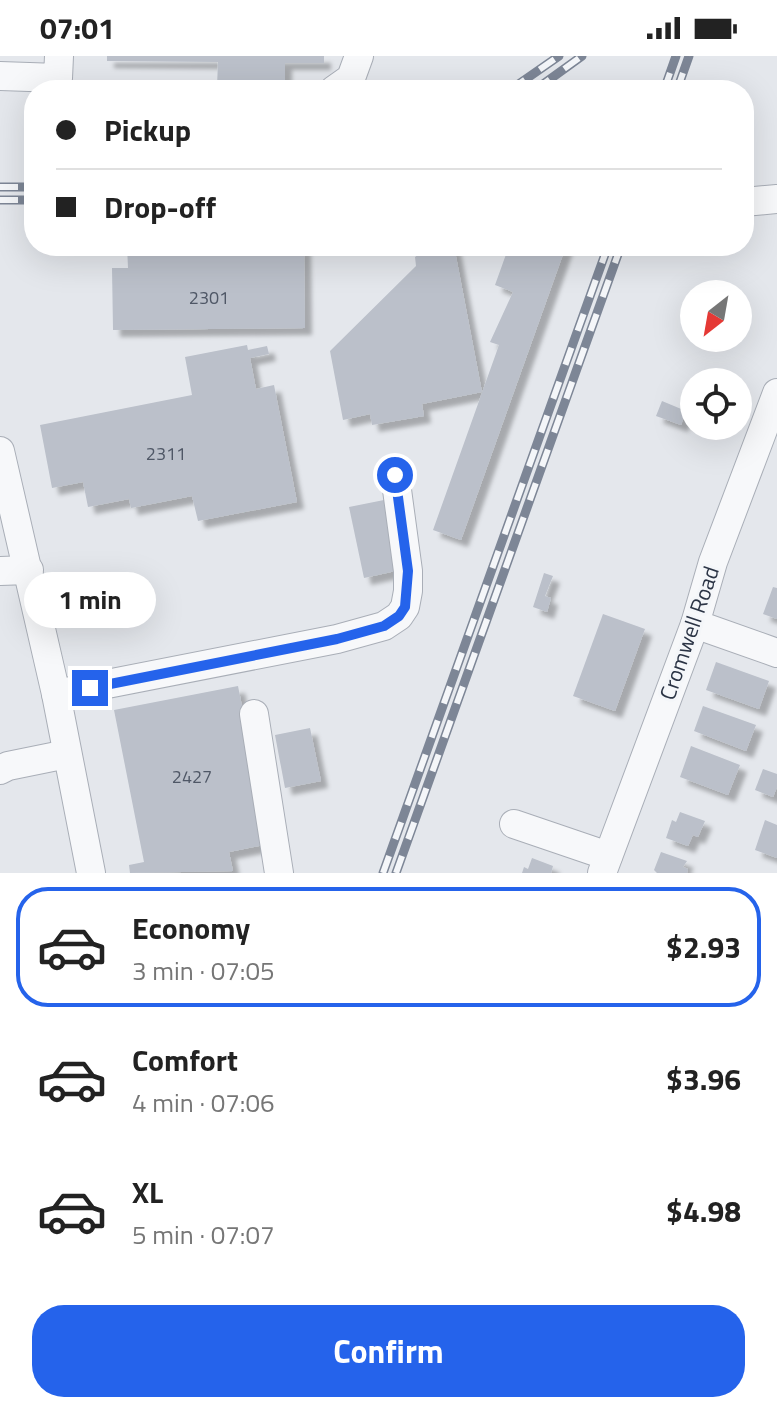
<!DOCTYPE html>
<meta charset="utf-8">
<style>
body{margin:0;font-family:"Titillium Web",sans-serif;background:#f6f6f6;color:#222;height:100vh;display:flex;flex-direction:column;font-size:30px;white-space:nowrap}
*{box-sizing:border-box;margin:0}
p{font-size:26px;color:#767676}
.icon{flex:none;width:44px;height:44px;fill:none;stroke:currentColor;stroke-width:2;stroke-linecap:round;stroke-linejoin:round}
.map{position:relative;height:817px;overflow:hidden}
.sheet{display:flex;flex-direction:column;background:#fff;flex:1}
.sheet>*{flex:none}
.hud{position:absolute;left:24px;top:24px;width:730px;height:176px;border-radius:32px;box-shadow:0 8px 32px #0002;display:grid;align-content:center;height:176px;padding:0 32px;background:#fff}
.needle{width:52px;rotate:211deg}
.tools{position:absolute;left:680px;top:224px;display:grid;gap:16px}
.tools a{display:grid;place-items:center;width:72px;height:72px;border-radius:50%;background:#fff;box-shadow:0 8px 32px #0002;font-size:40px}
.end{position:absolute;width:36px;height:36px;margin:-18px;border:10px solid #2563eb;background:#fff;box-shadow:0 0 0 4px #fff}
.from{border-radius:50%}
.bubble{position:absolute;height:56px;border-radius:28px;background:#fff;box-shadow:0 8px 32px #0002;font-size:26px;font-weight:700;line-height:56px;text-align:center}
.hud b{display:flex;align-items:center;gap:28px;height:76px;font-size:30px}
.hud b+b{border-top:2px solid #e0e0e0}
.hud i{width:20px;height:20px;background:#222}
ul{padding:14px 0 0;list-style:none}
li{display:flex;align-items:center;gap:24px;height:120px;margin:0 16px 12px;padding:0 16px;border:4px solid transparent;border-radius:32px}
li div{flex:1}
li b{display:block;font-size:30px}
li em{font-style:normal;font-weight:700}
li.selected{border-color:#2563eb}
li>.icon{width:72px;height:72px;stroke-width:1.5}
.button{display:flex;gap:16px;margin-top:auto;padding:16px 32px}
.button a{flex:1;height:92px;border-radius:32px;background:#2563eb;color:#fff;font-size:32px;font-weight:700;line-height:92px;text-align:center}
.status{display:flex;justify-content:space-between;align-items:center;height:56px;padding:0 40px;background:#fff;direction:ltr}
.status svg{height:22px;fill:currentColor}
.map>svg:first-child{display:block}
.building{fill:#bbc0ca;filter:url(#shadow)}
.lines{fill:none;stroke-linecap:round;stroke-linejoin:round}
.minor-casing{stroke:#a9aeb7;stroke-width:30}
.minor{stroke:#f7f8fa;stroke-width:28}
.rail-casing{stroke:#7d8696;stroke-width:9}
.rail{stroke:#f4f6f9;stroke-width:6;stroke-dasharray:18;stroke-linecap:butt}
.route{stroke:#2563eb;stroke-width:10}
.labels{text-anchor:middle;stroke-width:6;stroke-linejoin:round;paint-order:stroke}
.number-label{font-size:18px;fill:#4f5766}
.street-label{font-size:22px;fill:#2b3445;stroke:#f4f6f9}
</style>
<div class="status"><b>07:01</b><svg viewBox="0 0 49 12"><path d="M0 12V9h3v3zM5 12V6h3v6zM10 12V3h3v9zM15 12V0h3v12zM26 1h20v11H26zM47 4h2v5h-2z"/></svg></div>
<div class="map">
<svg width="777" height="817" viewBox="0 0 777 817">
<defs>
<filter id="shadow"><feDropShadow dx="7" dy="7" stdDeviation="2" flood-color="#0004"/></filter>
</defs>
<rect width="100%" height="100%" fill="#e4e7ec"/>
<g class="building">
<path d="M107 0H324V7H285V30H217L218 6 107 5Z"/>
<path d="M127 190H304L305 272 113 274 112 212H128Z"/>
<path d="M430 190H454L482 336 422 348 424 360 372 369 370 358 343 364 330 295 416 210 415 201Z"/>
<path d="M509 190H566L461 484 433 474 499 289 490 286 513 236 495 229Z"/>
<path d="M247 289 248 294 267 290 269 298 250 302 256 333 274 329 297 446 198 465 192 440 131 452 129 443 88 451 83 426 52 432 40 369 192 339 185 301Z"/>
<path d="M662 345 686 355 681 369 656 360Z"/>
<path d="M384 444 400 514 364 522 349 451Z"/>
<path d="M544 517 553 520 545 540 551 542 547 556 533 551Z"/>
<path d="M773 531 777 532V563L763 558Z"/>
<path d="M603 558 645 573 615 655 573 640Z"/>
<path d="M716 606 769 625 759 653 706 634Z"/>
<path d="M238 630 269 788 229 796 233 815 130 817 129 809 144 806 114 654Z"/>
<path d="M703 650 756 669 746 695 694 675Z"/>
<path d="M310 672 321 725 285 732 275 679Z"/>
<path d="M691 690 740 709 728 739 680 721Z"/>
<path d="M763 713 777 718V731L773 741 755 734Z"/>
<path d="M680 756 705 765 698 781 693 779 688 790 666 782 672 764 676 766Z"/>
<path d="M765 764 777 769V802L755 794Z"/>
<path d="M661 796 687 805 683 811 688 813 687 817H657L654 814Z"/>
<path d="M532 802 553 810 551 817H522L524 811 528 813Z"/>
</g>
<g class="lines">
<g class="minor-casing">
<g id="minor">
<path d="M0 20 58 22 59 0"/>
<path d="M334 34 351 22 359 0"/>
<path d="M744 146 777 143"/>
<path d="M0 395 56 638 91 817"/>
<path d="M0 515 29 514"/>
<path d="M695 568 777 597"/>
<path d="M56 638 337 583 384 570 399 560 405 551 408 535V515L395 419"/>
<path d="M254 658 279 817"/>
<path d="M0 714 8 710 67 698"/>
<path d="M514 768 608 800"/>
<path d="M602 817 695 568 713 506 777 337"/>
</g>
</g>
<use href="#minor" class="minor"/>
<g class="rail-casing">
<g id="rail">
<path d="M510 34 559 0"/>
<path d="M535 34 582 0"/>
<path d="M664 34 676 0"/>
<path d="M677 34 689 0"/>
<path d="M0 131H34"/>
<path d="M0 144H34"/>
<path d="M383 817 608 190"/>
<path d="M396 817 621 190"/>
</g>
</g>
<use href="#rail" class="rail"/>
</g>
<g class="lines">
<path class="route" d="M90 632 337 583 384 570 399 560 405 551 408 515 395 419"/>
</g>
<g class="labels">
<g class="number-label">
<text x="209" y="248">2301</text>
<text x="166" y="404">2311</text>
<text x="192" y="727">2427</text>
</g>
<g class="street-label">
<text transform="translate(689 577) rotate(-71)" y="8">Cromwell Road</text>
</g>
</g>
</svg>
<div class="tools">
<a><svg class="needle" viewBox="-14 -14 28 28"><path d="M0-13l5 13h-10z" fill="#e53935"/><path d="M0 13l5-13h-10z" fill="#767676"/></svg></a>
<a><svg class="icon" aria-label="locate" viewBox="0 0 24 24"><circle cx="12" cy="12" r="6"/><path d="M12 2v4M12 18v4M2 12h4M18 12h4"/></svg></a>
</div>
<i class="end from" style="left:395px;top:419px"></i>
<i class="end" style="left:90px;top:632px"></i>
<div class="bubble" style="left:24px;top:516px;width:132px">1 min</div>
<div class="hud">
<b><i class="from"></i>Pickup</b>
<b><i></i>Drop-off</b>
</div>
</div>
<section class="sheet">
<ul>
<li class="selected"><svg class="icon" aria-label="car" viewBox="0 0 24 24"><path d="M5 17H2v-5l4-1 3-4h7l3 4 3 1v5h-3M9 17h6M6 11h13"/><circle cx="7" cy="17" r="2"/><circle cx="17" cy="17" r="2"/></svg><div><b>Economy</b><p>3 min · 07:05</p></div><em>$2.93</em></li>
<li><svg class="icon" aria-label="car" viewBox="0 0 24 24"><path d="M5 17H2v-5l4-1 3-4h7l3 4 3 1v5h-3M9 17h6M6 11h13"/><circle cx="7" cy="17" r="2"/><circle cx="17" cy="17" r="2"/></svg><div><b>Comfort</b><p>4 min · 07:06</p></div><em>$3.96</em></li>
<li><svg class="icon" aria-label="car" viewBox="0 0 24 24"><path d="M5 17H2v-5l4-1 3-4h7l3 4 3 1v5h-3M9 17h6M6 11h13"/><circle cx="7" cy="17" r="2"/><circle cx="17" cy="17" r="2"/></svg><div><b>XL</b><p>5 min · 07:07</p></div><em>$4.98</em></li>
</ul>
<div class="button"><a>Confirm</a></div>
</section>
